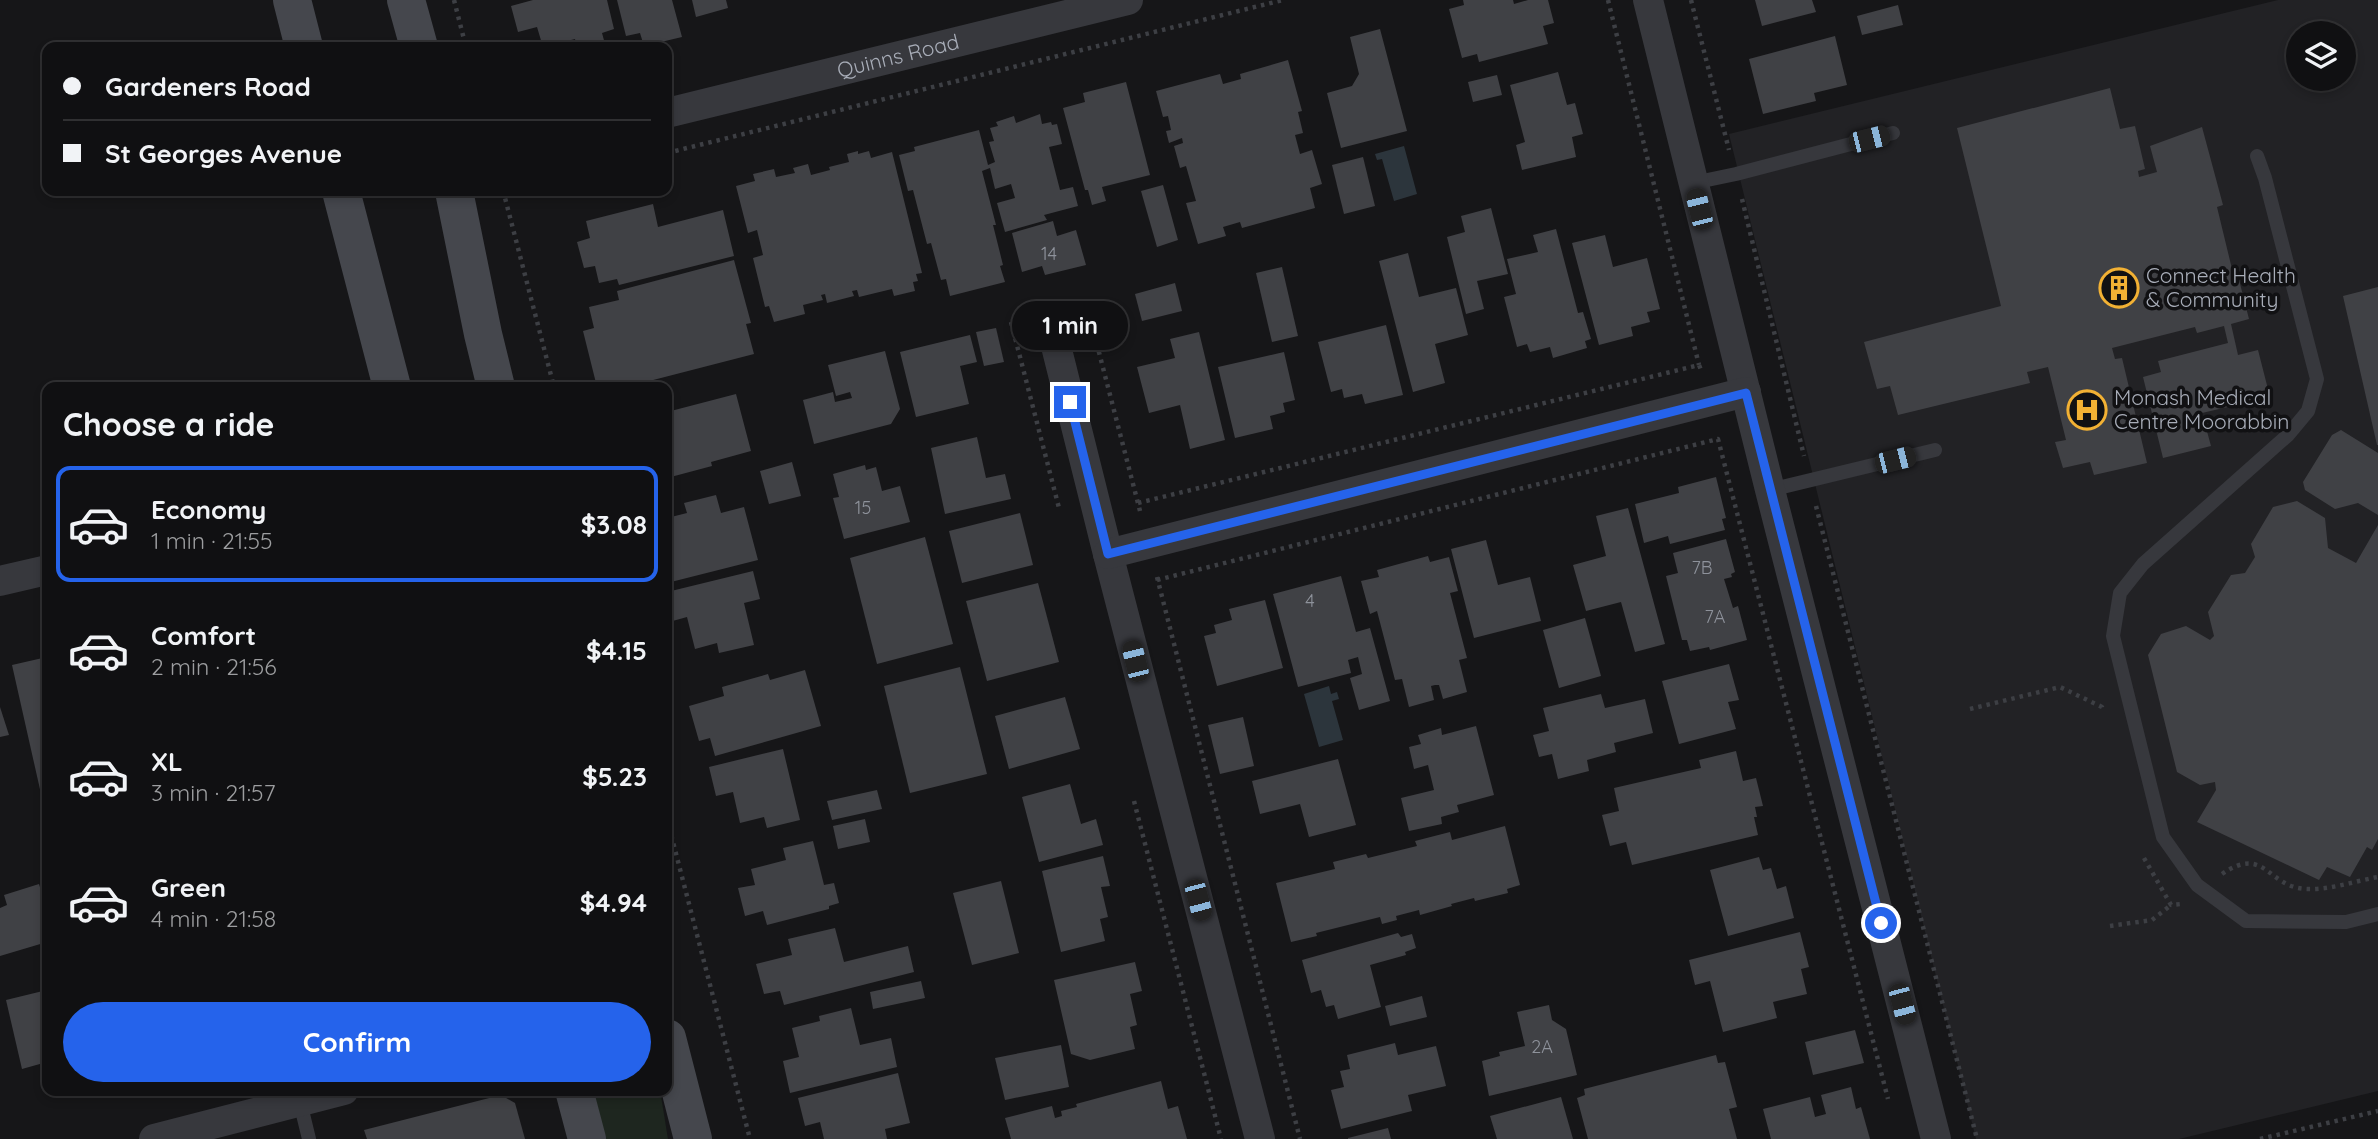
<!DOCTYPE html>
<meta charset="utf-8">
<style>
body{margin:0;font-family:Quicksand,sans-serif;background:#1e1e20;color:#f1f3f6;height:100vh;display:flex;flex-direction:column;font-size:26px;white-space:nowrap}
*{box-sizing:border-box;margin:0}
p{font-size:23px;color:#9c9d9f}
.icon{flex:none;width:38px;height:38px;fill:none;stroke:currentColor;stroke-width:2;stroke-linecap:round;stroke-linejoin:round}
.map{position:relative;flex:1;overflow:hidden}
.sheet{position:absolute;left:42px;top:382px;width:630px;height:714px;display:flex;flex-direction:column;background:#101012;border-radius:14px;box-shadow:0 4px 10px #0003,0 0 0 2px #303032}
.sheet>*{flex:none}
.banner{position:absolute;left:42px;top:42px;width:630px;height:154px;border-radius:14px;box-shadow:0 4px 10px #0003,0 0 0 2px #303032;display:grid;align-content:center;height:154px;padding:0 21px;background:#101012}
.controls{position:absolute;left:2286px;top:21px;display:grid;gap:14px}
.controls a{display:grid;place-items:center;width:70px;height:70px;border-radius:50%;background:#101012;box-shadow:0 4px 10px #0003,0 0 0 2px #303032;font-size:35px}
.end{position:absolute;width:32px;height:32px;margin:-16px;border:9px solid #2563eb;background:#fff;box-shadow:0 0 0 4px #fff}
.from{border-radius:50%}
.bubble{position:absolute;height:49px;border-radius:24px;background:#101012;box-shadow:0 4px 10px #0003,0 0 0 2px #303032;font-size:23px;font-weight:700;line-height:49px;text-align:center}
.car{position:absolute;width:21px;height:42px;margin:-21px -10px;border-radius:9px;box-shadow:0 0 5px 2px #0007;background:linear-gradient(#222 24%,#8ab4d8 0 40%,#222 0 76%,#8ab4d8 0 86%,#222 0)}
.banner b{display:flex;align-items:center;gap:24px;height:66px;font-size:26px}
.banner b+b{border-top:2px solid #303032}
.banner i{width:18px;height:18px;background:#f1f3f6}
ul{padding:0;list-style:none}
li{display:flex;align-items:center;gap:21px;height:116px;margin:0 14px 10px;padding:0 7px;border:4px solid transparent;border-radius:14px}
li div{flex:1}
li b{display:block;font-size:26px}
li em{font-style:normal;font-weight:700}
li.on{border-color:#2563eb}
li>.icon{width:63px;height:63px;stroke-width:1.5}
h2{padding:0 21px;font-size:32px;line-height:84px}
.cta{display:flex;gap:14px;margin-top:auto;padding:14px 21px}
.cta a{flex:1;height:80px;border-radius:42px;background:#2563eb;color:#fff;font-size:28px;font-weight:700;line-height:80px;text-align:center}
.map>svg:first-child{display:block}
.built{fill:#222225;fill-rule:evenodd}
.green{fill:#1e261f}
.water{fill:#2c353c}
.building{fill:#404145}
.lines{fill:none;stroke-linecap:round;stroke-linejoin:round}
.path{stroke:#3d3f44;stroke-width:4.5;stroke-dasharray:3.5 5;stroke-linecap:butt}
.lane{stroke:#37383d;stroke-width:14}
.street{stroke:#37383d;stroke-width:30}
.secondary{stroke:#45474d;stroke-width:38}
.route{stroke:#2563eb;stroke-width:9}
.labels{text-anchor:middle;stroke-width:7;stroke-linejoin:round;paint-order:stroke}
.number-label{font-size:18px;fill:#8e929b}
.street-label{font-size:21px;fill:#a8adb8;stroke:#111113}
.poi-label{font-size:21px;fill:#a8adb8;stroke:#111113;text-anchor:start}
</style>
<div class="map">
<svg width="2378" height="1139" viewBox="0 0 2378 1139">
<rect width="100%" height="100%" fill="#161618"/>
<path class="built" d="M2278 0H2378V1091L2179 1139H1976L1729 134ZM2298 33H2343V79H2298Z"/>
<path class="green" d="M593 1090H660L668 1139H606Z"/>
<g class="water">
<path d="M1404 146 1417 194 1394 201 1382 159 1377 160 1375 154Z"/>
<path d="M1329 686 1331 694 1337 692 1339 699 1332 701 1343 740 1319 747 1304 694Z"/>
</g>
<g class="building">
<path d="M533 0H607L614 29 602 33 605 44 591 47H577L575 39 543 47 537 27 518 32 511 6Z"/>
<path d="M617 0H672L682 37 644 46 640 33 626 36Z"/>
<path d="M692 0H726L728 8 696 17Z"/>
<path d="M1463 0H1513L1514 4 1528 0H1548L1554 23 1543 26 1548 44 1479 62 1477 54 1462 58 1449 9 1464 5Z"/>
<path d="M1755 0H1812L1816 12 1762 26Z"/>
<path d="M1898 5 1903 25 1862 35 1857 16Z"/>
<path d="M1380 29 1407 131 1341 148 1327 93 1352 86 1359 74 1350 37Z"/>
<path d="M1835 36 1847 85 1814 93 1816 101 1763 114 1749 59Z"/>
<path d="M1288 60 1302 111 1298 112 1303 133 1295 135 1300 154 1312 150 1322 184 1310 188 1315 208 1242 228 1240 222 1223 227 1226 236 1198 244 1186 203 1196 201 1186 166 1180 168 1174 146 1183 143 1182 138 1169 143 1166 131 1171 130 1168 116 1163 117 1156 91 1220 74 1223 84 1241 79 1240 74Z"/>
<path d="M1558 72 1567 105 1575 103 1583 134 1572 137 1576 157 1522 170 1516 145 1525 142 1510 85Z"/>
<path d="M1497 75 1502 95 1473 102 1468 82Z"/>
<path d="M1126 82 1150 175 1102 187 1106 201 1092 205 1088 190H1085L1063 108 1085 102 1083 93Z"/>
<path d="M2110 88 2120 129 2135 126 2145 169 2138 171 2139 177 2157 172 2150 146 2202 127 2223 205 2217 207 2232 269 2236 268 2249 319 2231 324 2238 355 2258 350 2270 397 2202 413 2211 446 2163 458 2143 377 2161 372 2158 361 2228 343 2224 326 2197 333 2195 327 2112 348 2115 359 2122 358 2147 463 2094 475 2090 462 2063 468 2055 442 2066 440 2048 367 2027 372 2030 383 1898 415 1890 386 1877 389 1864 342 2001 306 1957 128Z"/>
<path d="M1040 114 1042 124 1051 122 1052 125 1057 124 1062 144 1049 147 1060 190 1073 187 1078 206 1044 215 1047 220 1005 232 997 203 1015 198 1011 184 995 189 990 168 982 171 996 225H993L1003 265 1000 266 1005 282 950 296 946 279 941 280 931 243 927 244 913 190 908 191 899 155 915 151 914 147 979 130 988 165 995 162 989 142 994 141 990 128 998 126 996 122 1014 116 1016 123Z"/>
<path d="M858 151V154L869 151 871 158 892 152 922 273 916 274 918 281 913 282 915 291 894 296 892 289 859 297 857 290 852 291 854 296 827 303 825 294 821 295 823 300 803 305 805 314 774 322 769 306 765 307 753 258 763 255 757 230 748 233 736 186 755 181 753 174 774 169 776 177 795 173 793 168 808 164 811 175 830 170 829 167 849 162 847 154Z"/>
<path d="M1363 157 1375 206 1344 214 1332 165Z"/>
<path d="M1163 185 1178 240 1157 247 1141 191Z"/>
<path d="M653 204 658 227 723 210 734 256 619 285 617 279 599 283 595 266 584 268 577 242 590 238 586 221Z"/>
<path d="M1491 208 1508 274 1477 281 1484 309 1466 314 1447 237 1465 232 1461 216Z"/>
<path d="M1053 221 1057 236 1076 230 1086 265 1045 275 1042 266 1022 272 1012 233Z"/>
<path d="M1556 229 1578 313 1583 312 1591 339 1585 341 1587 348 1553 358 1550 347 1530 352 1527 344 1517 347 1504 297 1516 294 1507 259 1538 252 1533 235Z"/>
<path d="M1605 235 1613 267 1647 258 1660 309 1647 312 1650 322 1631 327 1633 336 1599 345 1572 243Z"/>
<path d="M1408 253 1419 297 1456 288 1468 335 1435 344 1445 383 1413 392 1379 261Z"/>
<path d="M734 260 751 323 746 324 754 354 626 387H597L583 331 594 328 589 307 619 300 617 291Z"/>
<path d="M1282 267 1298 336 1272 342 1256 273Z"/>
<path d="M1175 283 1182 311 1142 321 1135 294Z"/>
<path d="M2378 287V445H2377L2343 296Z"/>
<path d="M1386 325 1403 395 1365 404 1362 394 1344 398 1342 389 1331 392 1318 342Z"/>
<path d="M996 328 1004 362 984 366 976 332Z"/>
<path d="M1199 332 1225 440 1190 449 1180 405 1149 413 1137 367 1175 358 1170 339Z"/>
<path d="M970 335 977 362 960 366 969 404 916 417 900 352Z"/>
<path d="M885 351 900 409 891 424 814 444 803 400 833 392 835 402 852 398 850 392 836 396 828 365Z"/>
<path d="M1284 352 1295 400 1283 403 1285 412 1270 416 1273 429 1235 438 1218 367Z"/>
<path d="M736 394 751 451 711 462 712 466 667 478V412Z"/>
<path d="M2341 430 2378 453V515L2358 503 2335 509 2305 490 2303 482 2332 435Z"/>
<path d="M977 437 986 478 1005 474 1011 499 945 514 931 448Z"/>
<path d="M792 462 801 496 769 504 760 471Z"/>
<path d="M865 465 866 470 876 467 882 491 900 486 910 522 844 539 833 498 839 497 833 474Z"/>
<path d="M1716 477 1726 518 1722 519 1725 530 1670 544 1668 536 1644 543 1635 504 1679 493 1678 487Z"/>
<path d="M716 495 721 513 744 507 758 560 667 583V518L687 513 684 503Z"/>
<path d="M2297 501 2325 518 2328 548 2356 563 2378 525V839L2372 850 2367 847 2350 877 2327 867 2319 880 2197 822 2216 790 2215 782 2200 785 2177 772 2148 655 2161 634 2186 626 2210 640 2214 636 2208 612 2231 575 2245 573 2255 557 2251 544 2273 507Z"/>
<path d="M1628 508 1665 644 1635 652 1621 602 1586 611 1573 565 1606 556 1596 516Z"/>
<path d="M1020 513 1033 565 962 583 949 531Z"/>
<path d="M925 537 953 644 877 664 850 558Z"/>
<path d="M1726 539 1735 572 1731 574 1732 577 1724 579 1733 608 1738 606 1747 640 1710 650 1709 647 1690 651 1687 640H1682L1666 576 1678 573 1673 553Z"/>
<path d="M1486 540 1498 585 1530 577 1541 621 1474 638 1451 549Z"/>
<path d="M1428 556 1430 562 1449 557 1458 591 1450 593 1467 658 1459 660 1467 692 1443 699 1439 685H1435L1431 686 1434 700 1409 707 1402 679 1395 680 1377 611 1370 614 1361 581 1379 577 1377 570Z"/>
<path d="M753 571 760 599 744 603 754 645 719 653 717 643 695 649 687 617 669 622 667 592Z"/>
<path d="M1341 576 1356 632 1370 628 1390 701 1359 710 1350 678 1362 674 1358 657 1348 660 1351 673 1298 687 1273 594Z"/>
<path d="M1038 583 1059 662 987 681 966 601Z"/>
<path d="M1265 600 1283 668 1217 686 1204 636 1216 633 1214 625 1232 620 1229 609Z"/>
<path d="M1585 618 1601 676 1559 688 1543 630Z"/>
<path d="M47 657V815L46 816 12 665Z"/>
<path d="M1729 664 1739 700 1728 702 1736 729 1679 744 1662 681Z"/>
<path d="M960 667 987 774 910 793 884 686Z"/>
<path d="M805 670 821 726 715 756 710 738 699 741 689 706 724 696 722 687 768 674 770 680Z"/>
<path d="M1601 694 1605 708 1645 699 1653 733 1614 743 1616 752 1587 760 1589 771 1558 779 1552 754 1539 757 1533 735 1549 731 1543 708Z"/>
<path d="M1065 697 1080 749 1009 769 995 716Z"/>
<path d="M0 707 9 735 0 737Z"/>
<path d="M1243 717 1254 766 1220 774 1208 725Z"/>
<path d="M1476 726 1494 795 1457 805 1459 812 1441 817 1442 824 1409 831 1401 798 1434 790 1428 765 1414 769 1409 747 1421 744 1418 735 1441 728 1442 735Z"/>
<path d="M783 749 800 820 767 828 764 817 740 823 733 792 716 796 709 767Z"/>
<path d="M1736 751 1743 781 1756 778 1763 806 1755 807 1757 817H1754L1758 835 1632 865 1626 842 1610 846 1602 815 1619 811 1614 788 1701 768 1699 760Z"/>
<path d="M1338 759 1356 825 1309 837 1300 804 1260 814 1252 781Z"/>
<path d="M1070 784 1081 824 1096 819 1103 845 1039 862 1022 797Z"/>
<path d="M877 790 882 809 832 820 827 801Z"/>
<path d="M865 819 870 842 838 849 833 826Z"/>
<path d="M1505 826 1520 885 1507 889 1508 893 1475 901 1474 898 1451 904 1452 906 1420 915 1419 910 1396 916 1397 920 1382 924 1380 917 1316 933 1317 936 1291 942 1276 883 1335 869 1333 862 1366 854 1368 858 1417 846 1415 841 1450 832 1452 840Z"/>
<path d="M813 841 824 885 834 883 839 903 829 906V909L767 925 763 911 745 916 738 888 755 885 751 869 786 860 783 848Z"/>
<path d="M1103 856 1110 886 1101 887 1108 917 1100 919 1105 941 1061 952 1042 871Z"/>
<path d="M1759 857 1763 870 1771 868 1777 889 1786 886 1794 918 1728 936 1710 870Z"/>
<path d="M1001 881 1019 953 972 965 953 893Z"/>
<path d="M39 884 47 910V942L0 956V908L7 905 4 895Z"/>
<path d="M835 928 844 962 908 946 914 972 784 1005 780 991 764 994 756 964 792 955 788 939Z"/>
<path d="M1800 932 1809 967 1801 969 1807 994 1773 1002 1777 1018 1723 1032 1710 981 1695 985 1689 960Z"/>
<path d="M1398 933 1401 937 1412 934 1416 948 1405 952 1406 955 1370 965 1381 1007 1338 1019 1334 1005 1326 1007 1321 990 1311 993 1302 960Z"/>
<path d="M1135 962 1142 991 1130 994 1137 1025 1130 1027 1135 1049 1090 1060 1071 1054 1054 980Z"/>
<path d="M921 981 925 998 873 1009 870 992Z"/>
<path d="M47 990V1062L22 1069 6 1000Z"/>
<path d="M1422 996 1427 1017 1390 1026 1385 1006Z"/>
<path d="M1549 1005 1552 1020 1566 1029 1577 1075 1489 1096 1482 1061 1500 1056 1499 1052 1525 1046 1517 1012Z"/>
<path d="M851 1008 860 1045 891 1038 897 1067 790 1093 783 1061 799 1057 792 1028 820 1021 819 1016Z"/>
<path d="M1855 1030 1864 1063 1813 1075 1805 1042Z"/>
<path d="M1395 1043 1398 1055 1436 1046 1446 1086 1408 1095 1412 1111 1341 1129 1331 1090 1344 1087 1340 1071 1350 1069 1347 1055Z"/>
<path d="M1061 1045 1069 1087 1005 1100 995 1058Z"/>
<path d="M1716 1055 1718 1063 1725 1062 1737 1107 1729 1109 1737 1139H1588L1577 1098 1585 1095 1584 1089Z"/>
<path d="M898 1073 910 1123 885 1129 887 1139H824L820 1122 805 1126 798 1098Z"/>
<path d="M1161 1081 1168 1109 1178 1106 1187 1139H1011L1005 1118 1052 1106 1055 1118 1062 1116 1061 1111 1077 1107 1076 1104Z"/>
<path d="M1851 1087 1856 1109 1861 1107 1870 1139H1771L1763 1109 1810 1097 1815 1117 1826 1114 1821 1095Z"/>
<path d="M501 1095 515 1103 525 1139H367L364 1130Z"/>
<path d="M1561 1097 1573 1139H1497L1490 1116Z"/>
<path d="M1388 1128 1391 1139H1348V1138Z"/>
</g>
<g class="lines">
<g class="path">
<path d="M454 0 466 47"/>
<path d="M1608 0 1699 365"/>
<path d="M1691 0 1729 150"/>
<path d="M667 153 1283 0"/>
<path d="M516 191 504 194 554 387"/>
<path d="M1742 199 1804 456"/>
<path d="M1086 302 1140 511"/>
<path d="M1011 322 1059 508"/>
<path d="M1138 503 1699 365 1701 370"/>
<path d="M1816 506 1977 1139"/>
<path d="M1157 577 1300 1139"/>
<path d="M1157 580 1718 439 1888 1099"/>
<path d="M1970 709 2060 687 2102 707 2103 712"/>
<path d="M1134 801 1221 1139"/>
<path d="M667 819 750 1139"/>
<path d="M2144 858 2171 905 2181 904"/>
<path d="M2222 874C2266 844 2267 888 2307 889 2330 890 2355 881 2378 877"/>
<path d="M2110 926 2152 920 2171 905"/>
<path d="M2260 1139 2378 1111"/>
</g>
<g class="lane">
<path d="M2257 156 2265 178 2317 379 2308 411 2288 435 2143 564 2120 593 2113 636 2163 837 2197 885 2246 921 2346 922 2378 914"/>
<path d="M1693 183 1736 174 1893 133"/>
<path d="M1770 490 1935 450"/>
<path d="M300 1102 309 1139"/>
</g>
<g class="street">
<path d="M1648 0 1770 490 1936 1139"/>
<path id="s1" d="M667 113 1128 0"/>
<path d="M1051 326 1108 554 1260 1139"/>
<path d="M1108 554 1746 392"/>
<path d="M0 581 47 570"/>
<path d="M154 1139 344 1090"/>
</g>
<g class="secondary">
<path d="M292 0 304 47"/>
<path d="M406 0 419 47"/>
<path d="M341 191 392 387"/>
<path d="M454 191 483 334 496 387"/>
<path d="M667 1038 693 1139"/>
<path d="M574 1090 587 1139"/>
</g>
</g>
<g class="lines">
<path class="route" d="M1070 402 1108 554 1746 393 1881 923"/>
</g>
<defs>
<g id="building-ring" transform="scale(2.0125)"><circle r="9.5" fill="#111113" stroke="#f2b134" stroke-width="1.5"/><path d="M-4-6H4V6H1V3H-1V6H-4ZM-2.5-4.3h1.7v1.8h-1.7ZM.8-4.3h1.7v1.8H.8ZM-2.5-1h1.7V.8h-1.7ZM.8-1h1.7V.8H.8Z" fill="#f2b134"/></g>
<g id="hospital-ring" transform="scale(2.0125)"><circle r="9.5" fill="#111113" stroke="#f2b134" stroke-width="1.5"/><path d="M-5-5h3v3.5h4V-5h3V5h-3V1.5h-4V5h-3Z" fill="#f2b134"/></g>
</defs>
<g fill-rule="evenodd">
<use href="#building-ring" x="2119" y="288"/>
<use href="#hospital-ring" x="2087" y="410"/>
</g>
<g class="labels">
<g class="number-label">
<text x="1049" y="260">14</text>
<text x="863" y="514">15</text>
<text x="1702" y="574">7B</text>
<text x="1310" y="607">4</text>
<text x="1715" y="623">7A</text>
<text x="1542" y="1053">2A</text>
</g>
<g class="street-label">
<text dy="7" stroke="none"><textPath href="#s1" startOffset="238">Quinns Road</textPath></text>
</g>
<g class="poi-label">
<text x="2146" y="283">Connect Health<tspan x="2146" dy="24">&amp; Community</tspan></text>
<text x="2114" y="405">Monash Medical<tspan x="2114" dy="24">Centre Moorabbin</tspan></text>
</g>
</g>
</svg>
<div class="controls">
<a><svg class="icon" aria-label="layers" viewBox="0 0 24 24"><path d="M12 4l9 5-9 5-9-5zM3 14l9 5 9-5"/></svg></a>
</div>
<i class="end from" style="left:1881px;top:923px"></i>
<i class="end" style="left:1070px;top:402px"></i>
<div class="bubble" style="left:1012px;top:301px;width:116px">1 min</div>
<i class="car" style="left:1869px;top:139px;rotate:76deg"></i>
<i class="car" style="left:1699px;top:209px;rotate:346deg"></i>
<i class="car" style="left:1895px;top:460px;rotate:76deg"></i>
<i class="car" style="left:1135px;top:661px;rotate:346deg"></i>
<i class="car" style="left:1198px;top:900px;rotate:165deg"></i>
<i class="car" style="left:1902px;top:1004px;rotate:165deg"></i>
<div class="banner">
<b><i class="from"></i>Gardeners Road</b>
<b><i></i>St Georges Avenue</b>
</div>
<section class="sheet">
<h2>Choose a ride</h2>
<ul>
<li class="on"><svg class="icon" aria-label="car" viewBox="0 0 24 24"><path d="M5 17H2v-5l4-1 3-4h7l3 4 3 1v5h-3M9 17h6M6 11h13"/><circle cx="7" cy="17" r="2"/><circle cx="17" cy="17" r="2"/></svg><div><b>Economy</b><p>1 min · 21:55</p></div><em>$3.08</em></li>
<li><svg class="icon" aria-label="car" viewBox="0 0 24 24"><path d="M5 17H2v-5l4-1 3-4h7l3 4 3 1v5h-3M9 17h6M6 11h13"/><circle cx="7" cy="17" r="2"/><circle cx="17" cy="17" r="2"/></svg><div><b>Comfort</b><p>2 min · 21:56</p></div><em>$4.15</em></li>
<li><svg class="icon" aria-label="car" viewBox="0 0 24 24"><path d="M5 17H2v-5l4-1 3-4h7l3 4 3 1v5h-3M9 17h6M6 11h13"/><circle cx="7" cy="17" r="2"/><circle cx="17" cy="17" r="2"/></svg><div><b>XL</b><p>3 min · 21:57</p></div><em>$5.23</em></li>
<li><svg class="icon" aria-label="car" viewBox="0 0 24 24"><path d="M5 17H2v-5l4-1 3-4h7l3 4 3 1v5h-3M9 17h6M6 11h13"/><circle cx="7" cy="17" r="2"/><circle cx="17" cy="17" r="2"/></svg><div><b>Green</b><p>4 min · 21:58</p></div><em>$4.94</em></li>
</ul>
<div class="cta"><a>Confirm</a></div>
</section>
</div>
